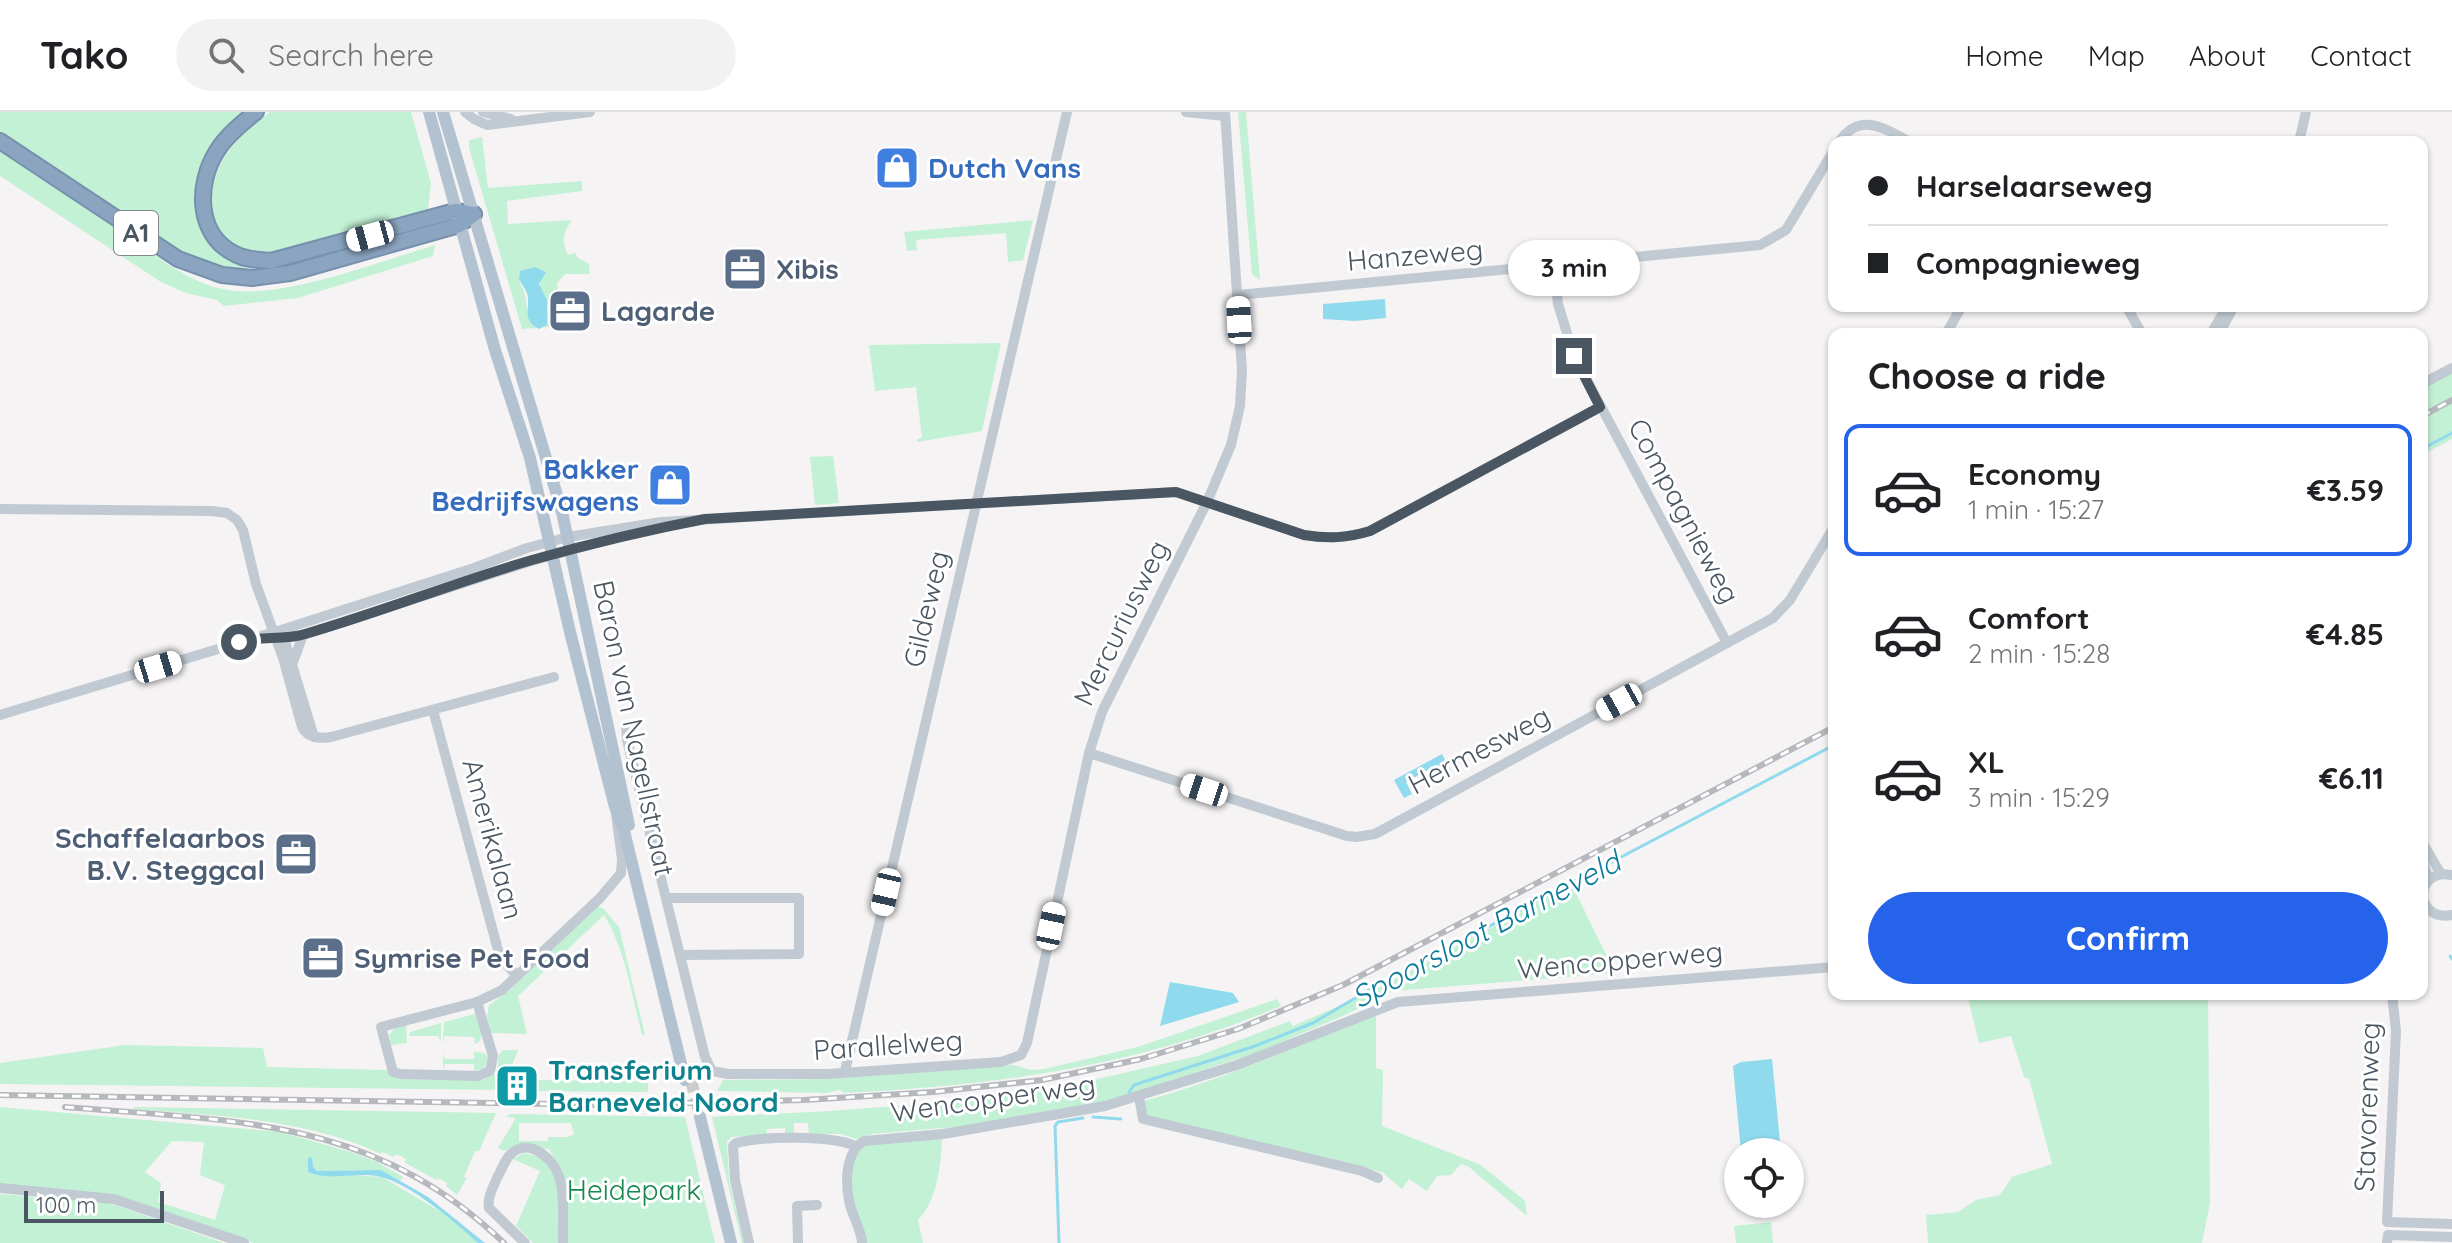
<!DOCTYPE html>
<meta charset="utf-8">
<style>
body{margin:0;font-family:Quicksand,sans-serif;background:#f2f2f2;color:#202124;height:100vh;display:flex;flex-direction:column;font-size:30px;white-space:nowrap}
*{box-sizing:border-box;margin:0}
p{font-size:26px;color:#757577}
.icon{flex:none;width:44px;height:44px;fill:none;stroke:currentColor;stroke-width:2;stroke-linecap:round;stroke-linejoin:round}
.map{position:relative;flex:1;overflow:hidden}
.sheet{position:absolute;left:1828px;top:216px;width:600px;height:672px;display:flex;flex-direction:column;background:#fff;border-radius:16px;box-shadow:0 2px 6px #0004}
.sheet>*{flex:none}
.banner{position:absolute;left:1828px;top:24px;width:600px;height:176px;border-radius:16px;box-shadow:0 2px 6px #0004;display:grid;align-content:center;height:176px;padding:0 40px;background:#fff}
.buttons{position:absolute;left:1724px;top:1026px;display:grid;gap:16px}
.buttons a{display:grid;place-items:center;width:80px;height:80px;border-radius:50%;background:#fff;box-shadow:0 2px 6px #0004;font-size:40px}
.scale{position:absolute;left:24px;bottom:20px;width:140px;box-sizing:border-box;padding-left:8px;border:4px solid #4a5661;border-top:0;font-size:22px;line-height:28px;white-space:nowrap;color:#4a5661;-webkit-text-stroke:6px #fff;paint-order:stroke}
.end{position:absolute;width:36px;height:36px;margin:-18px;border:10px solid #4a5661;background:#fff;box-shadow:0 0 0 4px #fff}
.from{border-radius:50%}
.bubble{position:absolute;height:56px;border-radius:28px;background:#fff;box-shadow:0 2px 6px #0004;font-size:26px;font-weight:700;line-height:56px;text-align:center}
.car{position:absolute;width:24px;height:48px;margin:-24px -12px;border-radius:10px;box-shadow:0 0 6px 2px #0007;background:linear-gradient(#fff 24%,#345 0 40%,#fff 0 76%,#345 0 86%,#fff 0)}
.banner b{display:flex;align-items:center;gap:28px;height:76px;font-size:30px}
.banner b+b{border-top:2px solid #e0e0e0}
.banner i{width:20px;height:20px;background:#202124}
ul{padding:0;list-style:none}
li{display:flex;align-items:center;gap:24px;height:132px;margin:0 16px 12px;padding:0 24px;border:4px solid transparent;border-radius:16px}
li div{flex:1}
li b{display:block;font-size:30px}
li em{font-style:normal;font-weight:700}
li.on{border-color:#2563eb}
li>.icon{width:72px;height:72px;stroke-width:1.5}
h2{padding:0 40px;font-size:36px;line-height:96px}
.action{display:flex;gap:16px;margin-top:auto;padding:16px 40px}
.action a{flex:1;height:92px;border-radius:48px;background:#2563eb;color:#fff;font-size:32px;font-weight:700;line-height:92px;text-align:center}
header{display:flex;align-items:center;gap:48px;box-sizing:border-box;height:112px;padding:0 40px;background:#fff;border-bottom:2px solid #e0e0e0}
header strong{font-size:38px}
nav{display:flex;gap:44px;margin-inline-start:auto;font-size:28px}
.search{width:560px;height:72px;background:#f2f2f2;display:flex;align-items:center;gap:20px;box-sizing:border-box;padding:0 28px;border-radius:44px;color:#757577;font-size:30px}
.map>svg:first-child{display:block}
.green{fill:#c3f1d5;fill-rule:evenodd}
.water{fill:#90daee}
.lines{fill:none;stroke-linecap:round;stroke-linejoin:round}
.stream{stroke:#90daee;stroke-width:3}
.major-tunnel{stroke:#caccce;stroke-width:12;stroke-dasharray:12 6;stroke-linecap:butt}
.highway-casing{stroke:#7690ad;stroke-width:18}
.minor{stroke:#c1cad2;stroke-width:10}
.major{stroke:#b3c2d1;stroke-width:12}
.highway{stroke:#8ba5c1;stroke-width:14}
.rail-casing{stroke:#b5b8bd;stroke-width:6}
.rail{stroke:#fff;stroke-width:3;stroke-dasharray:9;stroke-linecap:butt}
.route{stroke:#4a5661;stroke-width:10}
.labels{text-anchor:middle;stroke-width:6;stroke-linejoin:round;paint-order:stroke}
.shield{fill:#fff;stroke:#808990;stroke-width:2}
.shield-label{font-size:26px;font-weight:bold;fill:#4a5661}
.shop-label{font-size:28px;font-weight:bold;fill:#366cbe;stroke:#fff;text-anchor:start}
.street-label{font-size:28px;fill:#4a5661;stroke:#fff}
.service-label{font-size:28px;font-weight:bold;fill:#4e5e75;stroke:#fff;text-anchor:start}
.culture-label{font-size:28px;font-weight:bold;fill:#0d838f;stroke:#fff;text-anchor:start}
.park-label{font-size:28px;fill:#17864f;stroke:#fff}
.water-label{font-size:30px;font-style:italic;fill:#0c7c9b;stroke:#fff}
</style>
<header>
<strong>Tako</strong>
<div class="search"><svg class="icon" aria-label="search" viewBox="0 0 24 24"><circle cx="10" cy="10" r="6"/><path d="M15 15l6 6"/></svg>Search here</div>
<nav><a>Home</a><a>Map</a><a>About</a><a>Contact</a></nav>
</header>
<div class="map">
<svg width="2452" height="1131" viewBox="0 0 2452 1131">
<rect width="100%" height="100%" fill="#f5f3f3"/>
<g class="green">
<path d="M0 0H248L213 34 200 108 261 155 224 157 181 142 0 24Z"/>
<path d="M270 0H411L431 71 428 97 422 101C386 111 286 147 254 141 226 135 209 110 212 83 215 46 241 21 270 0Z"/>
<path d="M1238 0H1246L1260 168 1252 162Z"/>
<path d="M482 25 488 76 582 69V79L507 89 508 112 572 108C563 121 561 129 568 143L575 141 578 146 589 152 590 162H565L557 171 558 179 554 183 558 215H545L548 195 540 175V169L519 170C531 186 522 201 536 216L522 217 469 36V28Z"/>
<path d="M0 38 166 151C184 162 202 173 223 177 276 190 381 149 435 133L433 144 298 186 224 194 217 188 186 181 161 170 0 64Z"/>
<path d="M1033 108 1023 148 1008 150 1006 121 916 128 917 138 907 139 904 120Z"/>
<path d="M1001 231 982 319 917 330V327L922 326 916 275 875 279 869 233Z"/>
<path d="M2452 261V327L2422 343V277Z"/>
<path d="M833 344 839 391 815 393 810 345Z"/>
<path d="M1572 773 1615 861 1393 879 1347 902 1258 940 1113 988 965 1014 872 1022 856 1027 841 1022H809L808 1011H794V1022L785 1023V1016L767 1017V1023L731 1025 727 1030 729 1068 744 1131H742L712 1005 830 999 963 989 1062 975 1198 944 1290 909 1293 914 1373 879Z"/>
<path d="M597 794 603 796 619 815 645 923H642C632 884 626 839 604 803L518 884 527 922 491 921 487 904 489 893 510 878Z"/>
<path d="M1967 882H2208L2210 1091 2202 1131H1928L1926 1103 1958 1100 1976 1088 2000 1083 2012 1065 2052 1052 2029 967 2024 965 2011 924 1979 931Z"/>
<path d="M1277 887 1281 894C1137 955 998 973 844 981L840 978 827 981 717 979 723 968 827 967 1014 953 1031 958 1044 957 1138 935Z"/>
<path d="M1376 901V956L1383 958 1382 1014 1481 1053 1525 1089 1527 1104 1469 1055 1461 1052 1451 1063 1437 1064 1427 1079 1409 1067 1402 1077 1382 1060 1145 1003 1144 989C1224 967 1300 934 1376 901Z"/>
<path d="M475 902 482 922 480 929 475 932 474 925 445 924 443 930 444 910Z"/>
<path d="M441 911V930L438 924H409L410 920Z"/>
<path d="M406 913 407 931 391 933 389 923 394 917Z"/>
<path d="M125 933 263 936 267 955 387 958 393 964 402 967 483 968 494 962H512L505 978 0 972V951Z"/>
<path d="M504 938H518L510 958H497L499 942Z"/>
<path d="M474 940 484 941 488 945 484 956 474 959V952H445L443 958V941L445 947H474Z"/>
<path d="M529 968 648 969V980L523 979Z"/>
<path d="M0 995 280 1020 347 1039 375 1049 403 1065 400 1069 381 1058 317 1059 312 1055 308 1060 382 1065 448 1104 478 1131H254L134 1090 0 1073ZM172 1029 204 1030 200 1063 225 1073 215 1108 158 1090 161 1071 145 1060Z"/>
<path d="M134 995 496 1001 479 1039H475L464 1065 467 1066 457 1083 446 1074 447 1071 438 1066 436 1068 404 1050 406 1047 396 1042 394 1045 382 1040 381 1042C303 1006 218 1004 134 997Z"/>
<path d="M509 1002 685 1005 715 1131H565L561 1060 549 1037 514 1034 504 1039 498 1036 516 1006 507 1005ZM519 1011H571L574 1022 568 1025H548V1029H519Z"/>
<path d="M942 1027C941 1053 937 1089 918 1108L923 1131H866C866 1114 857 1105 853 1089 849 1074 852 1052 857 1037L867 1032Z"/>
<path d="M524 1041 543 1046 558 1069 559 1131H533L516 1114 540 1059 513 1047Z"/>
<path d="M0 1082 109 1091 224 1131H0Z"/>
<path d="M1771 1110 1773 1131H1736L1734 1114Z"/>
</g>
<g class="water">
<path d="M535 155 546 160 539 172 547 188V213L539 217C519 206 533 194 526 179 524 175 521 171 519 167L520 159Z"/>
<path d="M1385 187 1386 206 1355 209 1323 207V192Z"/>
<path d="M1442 642 1451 659 1443 663 1437 653 1406 670 1412 682 1404 686 1394 668Z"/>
<path d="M1170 870 1233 881 1239 890 1160 914Z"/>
<path d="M1772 947 1781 1040H1741L1733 954 1741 950Z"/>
<path d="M312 1045 313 1055 317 1059 381 1058 428 1085 485 1131H478C455 1110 412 1073 381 1065 357 1059 332 1070 308 1060V1046Z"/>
</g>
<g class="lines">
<g class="stream">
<path d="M2422 337 2452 321"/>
<path d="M2450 844 2452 847"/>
<path d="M1129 980 1134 973 1255 934 1313 911 1374 875 1834 633"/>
<path d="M1093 1005 1121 1007"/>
<path d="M1059 1131 1055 1014 1058 1010 1083 1006"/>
</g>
<path class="major-tunnel" d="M691 968 700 1005"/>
<g class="highway-casing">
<g id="highway">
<path d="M256 0C242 11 226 24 217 39 196 72 196 123 235 142 246 148 259 148 271 149L455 99 474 102"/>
<path d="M0 29 178 147 222 163 252 166 290 161 459 113 474 102"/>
</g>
</g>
<g class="minor">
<path d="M465 0 474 7 487 13 590 0"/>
<path d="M483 0 511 7"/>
<path d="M1186 0 1225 4"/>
<path d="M1839 30C1859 0 1883 15 1910 30"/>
<path d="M2299 30 2306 0"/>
<path d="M1554 155 1558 192 1574 244 1727 531"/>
<path d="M1238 183 1760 133 1786 118 1834 38"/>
<path d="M2126 194 2142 222"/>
<path d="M1946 222 1962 194"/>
<path d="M2211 222 2227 194"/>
<path d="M2219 222 2234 194"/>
<path d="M2422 272 2452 256"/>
<path d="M0 397 212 399 227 401 237 408 243 418 256 472 283 546 302 615C308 626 319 627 331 625L554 565"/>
<path d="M282 520 314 625"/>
<path d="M272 526 303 523 531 449 640 419"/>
<path d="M293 550 303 523"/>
<path d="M433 598 498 838 505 851 517 864"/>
<path d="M0 603 281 518 474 456 527 436 568 425 661 410 1176 380 1304 423C1328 427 1346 426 1370 419L1600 295"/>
<path d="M626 614 627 628 705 945 712 959 728 962H828L1001 950 1021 943 1027 931 1089 641 1102 600 1207 390 1231 333 1240 294 1242 258 1225 0"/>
<path d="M1089 641 1347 724 1356 725 1375 722 1773 506 1790 488 1834 415"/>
<path d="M2422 730 2441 762"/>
<path d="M2422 749 2429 768"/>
<path d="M2452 763C2414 755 2413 810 2452 803"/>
<path d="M666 786H799V842L680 843"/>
<path d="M2392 882 2396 919 2387 1110 2452 1112"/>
<path d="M477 890 493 944 490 959 478 964 401 962 393 960 381 915Z"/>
<path d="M477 890 502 878 600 786 621 761 622 747 616 702"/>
<path d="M845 959 1067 0"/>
<path d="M1139 985 1143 1007 1362 1059 1378 1066"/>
<path d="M0 1076 114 1087 244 1131"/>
<path d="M525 1131 489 1096C487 1085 493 1076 497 1066 501 1059 504 1050 509 1044 526 1024 551 1044 558 1062 566 1082 562 1110 563 1131"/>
<path d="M749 1131 735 1068 733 1034 736 1031C762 1024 832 1023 855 1034"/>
<path d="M798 1131 797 1094 817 1093"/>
<path d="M862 1131C861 1115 851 1103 849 1088 845 1069 846 1039 864 1029L943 1022 1105 994 1237 953 1398 890 1834 855"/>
<path d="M2387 1131 2388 1123 2452 1125"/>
</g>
<g class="major">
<path d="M429 0 495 238 530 346 570 520 615 695 624 719 685 968"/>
<path d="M443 0 562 400 629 713"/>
<path d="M700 1005 731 1131"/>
</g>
<use href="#highway" class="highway"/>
<g class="rail-casing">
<g id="rail">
<path d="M2422 304 2452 288"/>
<path d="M0 983 611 993 804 988 933 980 1042 968 1141 947 1238 917 1343 873 1834 615"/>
<path d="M65 995C233 1009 373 1005 504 1131"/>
</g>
</g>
<use href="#rail" class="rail"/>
</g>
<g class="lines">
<path class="route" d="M239 530C261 523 283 529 305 522 381 500 456 470 532 448 589 432 647 418 705 407L1176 380 1304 423C1328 427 1347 426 1370 419L1600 295 1574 244"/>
</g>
<defs>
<g id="shop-square" transform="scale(2.3)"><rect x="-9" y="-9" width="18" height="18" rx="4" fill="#3f7fe0" stroke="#fff"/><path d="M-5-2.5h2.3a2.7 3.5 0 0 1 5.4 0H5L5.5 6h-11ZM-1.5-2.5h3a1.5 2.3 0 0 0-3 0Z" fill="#fff"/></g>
<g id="office-square" transform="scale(2.3)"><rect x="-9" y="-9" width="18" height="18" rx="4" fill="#5c6f8a" stroke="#fff"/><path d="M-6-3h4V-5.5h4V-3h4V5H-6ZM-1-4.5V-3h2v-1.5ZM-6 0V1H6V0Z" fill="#fff"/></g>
<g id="building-square" transform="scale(2.3)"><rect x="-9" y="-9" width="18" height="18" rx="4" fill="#0f9aa8" stroke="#fff"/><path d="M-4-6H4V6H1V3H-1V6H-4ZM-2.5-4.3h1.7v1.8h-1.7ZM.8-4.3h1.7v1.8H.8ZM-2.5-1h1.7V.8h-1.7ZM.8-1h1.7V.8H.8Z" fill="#fff"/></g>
</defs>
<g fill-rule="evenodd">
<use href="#shop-square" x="897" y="56"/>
<use href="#office-square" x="745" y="157"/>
<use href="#office-square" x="570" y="199"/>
<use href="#shop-square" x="670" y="373"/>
<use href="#office-square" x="296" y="742"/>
<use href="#office-square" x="323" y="846"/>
<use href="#building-square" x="517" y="974"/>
</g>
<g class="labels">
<rect class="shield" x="114" y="99" width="44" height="44" rx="6"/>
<g class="shield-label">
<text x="136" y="130">A1</text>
</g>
<g class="shop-label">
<text x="928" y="66">Dutch Vans</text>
<text x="639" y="367" text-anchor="end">Bakker<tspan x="639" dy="32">Bedrijfswagens</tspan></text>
</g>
<g class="street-label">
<text transform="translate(1415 143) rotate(-5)" y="10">Hanzeweg</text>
<text transform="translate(1684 399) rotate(62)" y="10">Compagnieweg</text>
<text transform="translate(926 497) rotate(-77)" y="10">Gildeweg</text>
<text transform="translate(1121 511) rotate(-64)" y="10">Mercuriusweg</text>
<text transform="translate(634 616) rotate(78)" y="10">Baron van Nagellstraat</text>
<text transform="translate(1479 638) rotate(-28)" y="10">Hermesweg</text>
<text transform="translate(493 727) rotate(75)" y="10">Amerikalaan</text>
<text transform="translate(1620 848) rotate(-5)" y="10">Wencopperweg</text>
<text transform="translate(888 933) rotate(-4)" y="10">Parallelweg</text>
<text transform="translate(993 986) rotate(-8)" y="10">Wencopperweg</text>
<text transform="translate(2367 995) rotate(-88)" y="10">Stavorenweg</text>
</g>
<g class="service-label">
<text x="776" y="167">Xibis</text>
<text x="601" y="209">Lagarde</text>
<text x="265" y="736" text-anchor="end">Schaffelaarbos<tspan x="265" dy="32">B.V. Steggcal</tspan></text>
<text x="354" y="856">Symrise Pet Food</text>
</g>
<g class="culture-label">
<text x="548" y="968">Transferium<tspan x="548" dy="32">Barneveld Noord</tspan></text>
</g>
<g class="park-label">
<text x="634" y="1088">Heidepark</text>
</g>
<g class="water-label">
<text transform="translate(1486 818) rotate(-28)" y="10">Spoorsloot Barneveld</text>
</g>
</g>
</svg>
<div class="buttons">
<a><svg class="icon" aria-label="locate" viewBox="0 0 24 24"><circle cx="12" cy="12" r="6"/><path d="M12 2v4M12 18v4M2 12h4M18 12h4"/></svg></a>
</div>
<div class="scale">100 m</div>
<i class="end from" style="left:239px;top:530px"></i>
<i class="end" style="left:1574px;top:244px"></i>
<div class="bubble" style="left:1508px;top:128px;width:132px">3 min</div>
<i class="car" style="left:370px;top:124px;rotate:255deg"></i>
<i class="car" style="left:1239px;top:208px;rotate:357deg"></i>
<i class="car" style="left:158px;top:555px;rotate:73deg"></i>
<i class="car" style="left:1619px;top:590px;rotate:241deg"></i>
<i class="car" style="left:1204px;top:678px;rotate:288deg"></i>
<i class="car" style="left:886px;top:780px;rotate:193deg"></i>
<i class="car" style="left:1051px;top:814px;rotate:12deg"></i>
<div class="banner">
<b><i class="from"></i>Harselaarseweg</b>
<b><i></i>Compagnieweg</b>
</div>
<section class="sheet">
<h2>Choose a ride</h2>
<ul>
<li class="on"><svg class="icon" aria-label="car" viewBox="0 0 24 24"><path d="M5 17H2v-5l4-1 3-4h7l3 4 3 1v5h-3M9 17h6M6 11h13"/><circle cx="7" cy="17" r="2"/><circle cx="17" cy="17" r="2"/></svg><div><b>Economy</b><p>1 min · 15:27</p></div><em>€3.59</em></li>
<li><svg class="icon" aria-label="car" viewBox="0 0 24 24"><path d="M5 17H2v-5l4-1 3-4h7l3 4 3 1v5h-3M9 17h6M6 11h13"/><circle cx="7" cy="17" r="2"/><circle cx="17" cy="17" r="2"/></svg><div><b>Comfort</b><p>2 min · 15:28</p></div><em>€4.85</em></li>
<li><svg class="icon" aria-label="car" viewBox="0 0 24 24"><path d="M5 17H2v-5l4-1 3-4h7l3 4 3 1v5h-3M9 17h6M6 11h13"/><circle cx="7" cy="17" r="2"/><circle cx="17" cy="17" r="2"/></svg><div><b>XL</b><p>3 min · 15:29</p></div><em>€6.11</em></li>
</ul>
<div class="action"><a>Confirm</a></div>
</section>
</div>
